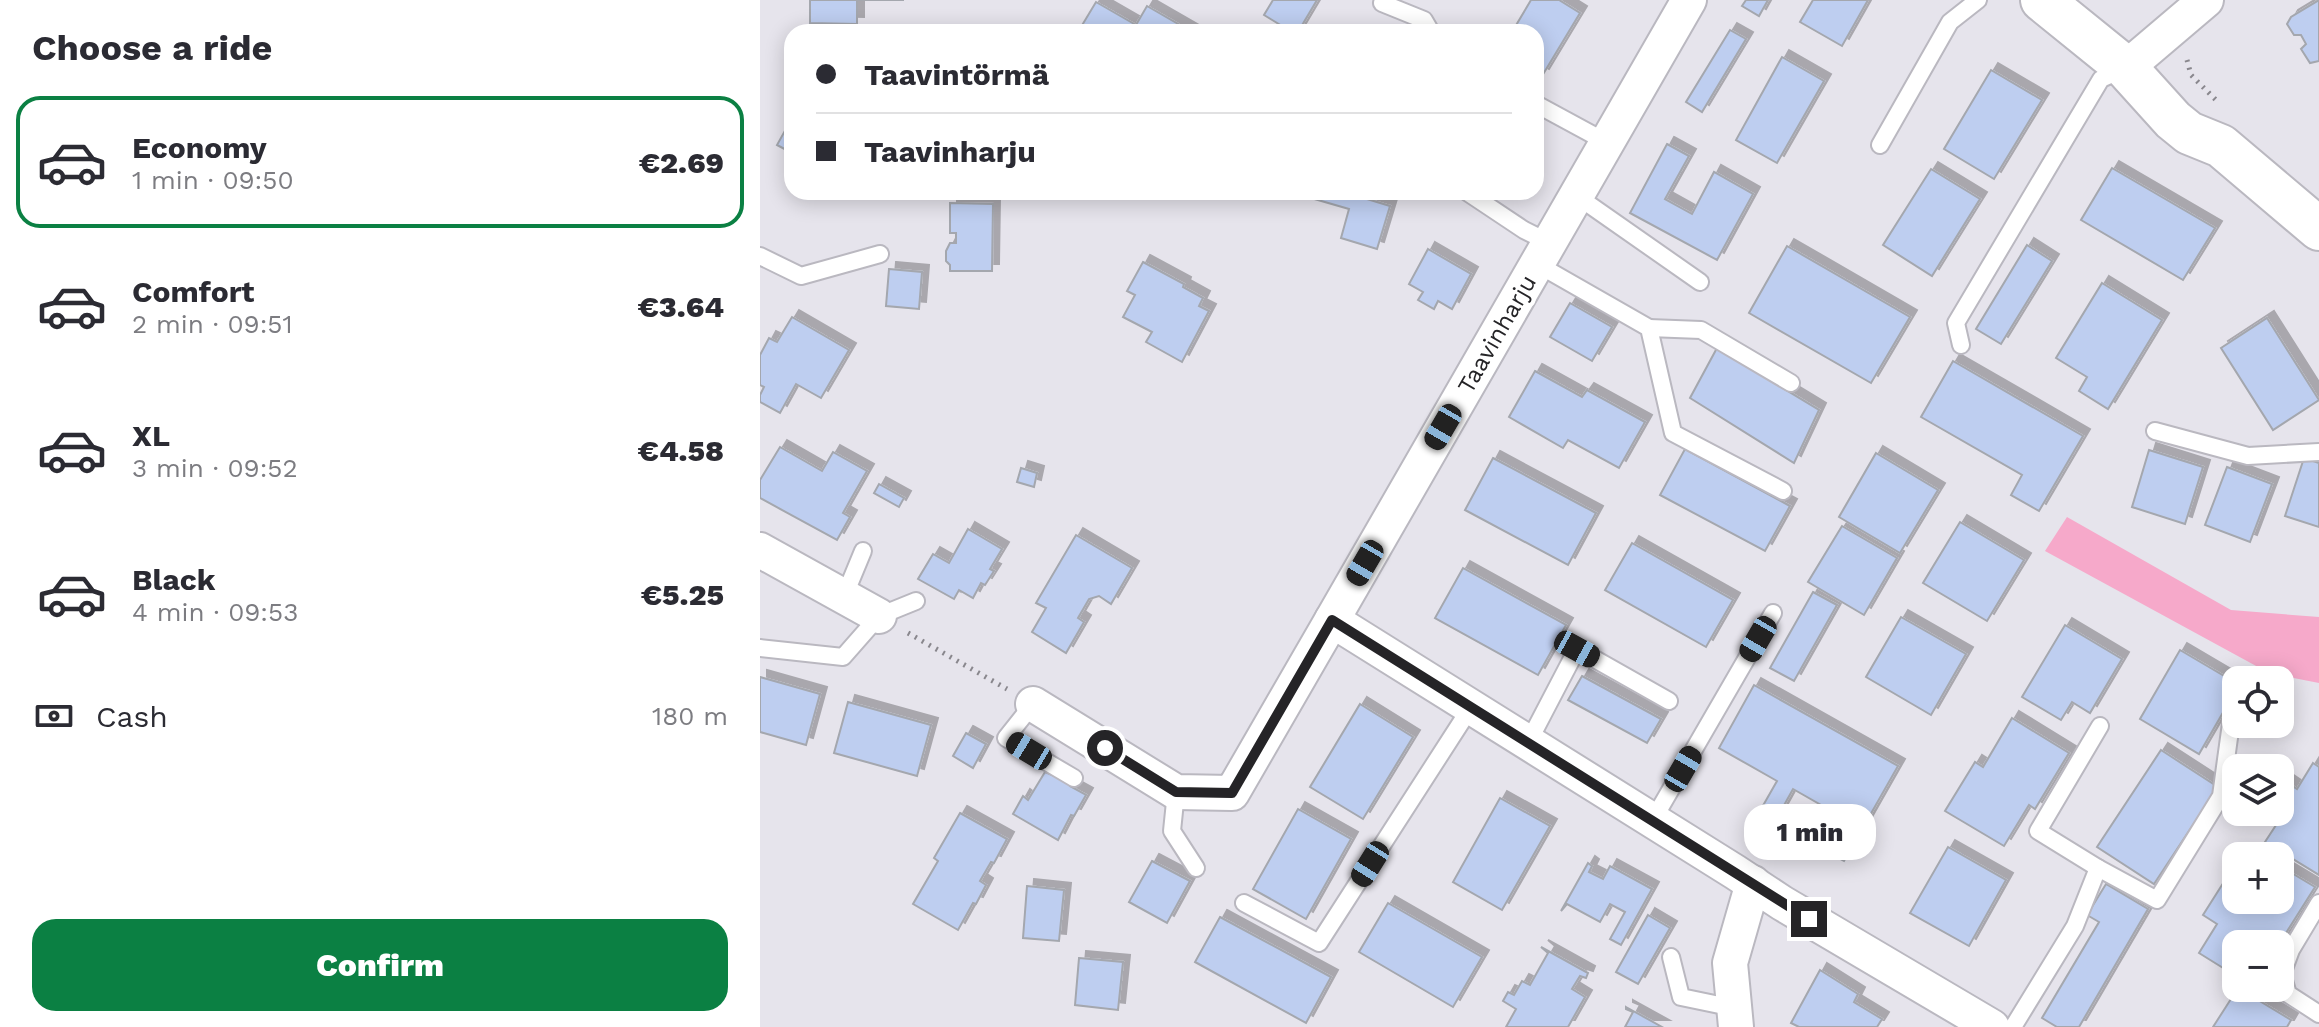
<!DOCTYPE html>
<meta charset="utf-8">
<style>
body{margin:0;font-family:"Work Sans",sans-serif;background:#f7f7f7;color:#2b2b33;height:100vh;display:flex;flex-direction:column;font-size:30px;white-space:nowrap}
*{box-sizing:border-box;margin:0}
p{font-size:26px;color:#7c7c81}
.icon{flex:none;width:44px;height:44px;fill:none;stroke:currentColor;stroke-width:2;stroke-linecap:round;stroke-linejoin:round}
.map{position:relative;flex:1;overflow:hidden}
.panel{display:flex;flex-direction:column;background:#fff;width:760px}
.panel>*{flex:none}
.hud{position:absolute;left:24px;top:24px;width:760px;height:176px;border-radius:24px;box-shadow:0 4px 20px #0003;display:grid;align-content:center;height:176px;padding:0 32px;background:#fff}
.buttons{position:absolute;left:1462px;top:666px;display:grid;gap:16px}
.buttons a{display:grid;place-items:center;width:72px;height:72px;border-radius:16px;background:#fff;box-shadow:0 4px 20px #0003;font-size:40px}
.end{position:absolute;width:36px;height:36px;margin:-18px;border:10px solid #252427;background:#fff;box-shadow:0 0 0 4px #fff}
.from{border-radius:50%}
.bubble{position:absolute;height:56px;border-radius:24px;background:#fff;box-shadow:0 4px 20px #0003;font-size:26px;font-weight:800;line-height:56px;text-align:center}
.car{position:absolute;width:24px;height:48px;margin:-24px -12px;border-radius:10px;box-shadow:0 0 6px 2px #0007;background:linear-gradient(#222 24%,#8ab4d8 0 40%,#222 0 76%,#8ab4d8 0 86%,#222 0)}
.hud b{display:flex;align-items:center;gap:28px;height:76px;font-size:30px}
.hud b+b{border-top:2px solid #e1e1e2}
.hud i{width:20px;height:20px;background:#2b2b33}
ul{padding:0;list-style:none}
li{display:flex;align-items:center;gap:24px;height:132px;margin:0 16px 12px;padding:0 16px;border:4px solid transparent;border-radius:24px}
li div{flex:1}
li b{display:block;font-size:30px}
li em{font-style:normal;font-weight:800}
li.active{border-color:#0b8043}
li>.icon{width:72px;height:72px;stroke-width:1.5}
h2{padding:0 32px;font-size:36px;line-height:96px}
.pay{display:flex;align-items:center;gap:20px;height:88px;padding:0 32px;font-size:30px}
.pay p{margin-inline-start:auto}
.cta{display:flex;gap:16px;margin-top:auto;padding:16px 32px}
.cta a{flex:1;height:92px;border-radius:24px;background:#0b8043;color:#fff;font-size:32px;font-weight:800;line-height:92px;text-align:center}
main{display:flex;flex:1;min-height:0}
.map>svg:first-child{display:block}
.green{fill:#f6a9ca}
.building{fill:#becef0;stroke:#a4a7ae;stroke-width:2;filter:url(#shadow)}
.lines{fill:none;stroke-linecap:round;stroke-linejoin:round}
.service-casing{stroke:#bab8c0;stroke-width:20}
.minor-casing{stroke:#bab8c0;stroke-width:38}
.tertiary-casing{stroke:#bab8c0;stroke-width:46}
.path{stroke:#89878d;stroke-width:5;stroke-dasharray:2 6;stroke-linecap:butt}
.service{stroke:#fff;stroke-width:16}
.minor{stroke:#fff;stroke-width:34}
.tertiary{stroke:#fff;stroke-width:42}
.route{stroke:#252427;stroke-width:10}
.labels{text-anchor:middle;stroke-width:8;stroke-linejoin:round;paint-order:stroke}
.street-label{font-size:24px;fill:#252427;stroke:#fff}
</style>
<main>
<section class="panel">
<h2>Choose a ride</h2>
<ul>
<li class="active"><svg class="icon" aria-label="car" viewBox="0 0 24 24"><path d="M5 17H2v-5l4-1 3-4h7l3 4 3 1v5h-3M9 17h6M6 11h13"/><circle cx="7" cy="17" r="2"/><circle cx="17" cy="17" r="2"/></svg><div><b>Economy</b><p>1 min · 09:50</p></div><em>€2.69</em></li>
<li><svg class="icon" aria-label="car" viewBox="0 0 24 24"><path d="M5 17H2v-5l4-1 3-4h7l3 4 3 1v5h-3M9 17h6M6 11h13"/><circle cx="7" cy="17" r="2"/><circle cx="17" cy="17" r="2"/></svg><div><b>Comfort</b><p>2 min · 09:51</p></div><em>€3.64</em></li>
<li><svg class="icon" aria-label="car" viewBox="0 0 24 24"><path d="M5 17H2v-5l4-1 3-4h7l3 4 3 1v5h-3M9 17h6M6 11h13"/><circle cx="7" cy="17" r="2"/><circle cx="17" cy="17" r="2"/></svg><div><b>XL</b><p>3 min · 09:52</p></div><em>€4.58</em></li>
<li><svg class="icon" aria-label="car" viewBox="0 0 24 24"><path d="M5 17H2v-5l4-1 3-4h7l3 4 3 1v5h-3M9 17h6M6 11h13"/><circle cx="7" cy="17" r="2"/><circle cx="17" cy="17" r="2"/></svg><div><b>Black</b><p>4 min · 09:53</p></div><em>€5.25</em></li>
</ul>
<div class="pay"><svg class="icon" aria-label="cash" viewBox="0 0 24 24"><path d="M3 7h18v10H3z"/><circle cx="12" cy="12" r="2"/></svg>Cash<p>180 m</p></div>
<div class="cta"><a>Confirm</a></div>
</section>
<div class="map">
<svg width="1559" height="1027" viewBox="0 0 1559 1027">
<defs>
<filter id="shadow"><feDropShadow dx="7" dy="-7" stdDeviation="0" flood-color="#0004"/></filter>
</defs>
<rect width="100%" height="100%" fill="#e6e4ec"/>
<path class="green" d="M1307 517 1471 610 1559 617V683L1509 673 1285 551Z"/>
<g class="building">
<path d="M50 0H144H97V24L50 23Z"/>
<path d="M513 0H557L538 32H532L504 15Z"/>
<path d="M771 0H799L820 13 782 76 776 73V32H752Z"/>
<path d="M986 0H1008L999 16 982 6Z"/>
<path d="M1053 0H1108L1082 46 1040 22Z"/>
<path d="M1559 0V61L1550 63 1541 49 1546 44 1541 35H1534L1527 24 1531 17Z"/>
<path d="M336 2 376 25 387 6 432 32H318Z"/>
<path d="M970 30 986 39 942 112 926 102Z"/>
<path d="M1022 57 1064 81 1017 163 976 140Z"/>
<path d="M1231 70 1282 100 1234 179 1184 149Z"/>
<path d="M32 118V153L17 145Z"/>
<path d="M907 144 929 156 905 199 932 214 954 172 993 194 957 260 870 213Z"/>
<path d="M1352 168 1455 228 1423 280 1321 220Z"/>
<path d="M1171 169 1220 199 1172 276 1123 245Z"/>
<path d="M553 192H595L594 195 630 206 617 249 581 238 589 209 551 198Z"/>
<path d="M190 203 233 204 232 271H190V265L186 261V251L190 243H196V233H190Z"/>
<path d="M1267 245 1292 261 1241 344 1216 329Z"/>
<path d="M1027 246 1150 317 1111 383 989 313Z"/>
<path d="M668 249 711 274 692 309 678 301 674 309 658 300 663 292 649 284Z"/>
<path d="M383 262 424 284 423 287 443 298 439 306 449 311 422 362 386 342 392 332 363 317 375 295 367 291Z"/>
<path d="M129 269 162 272 159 309 126 306Z"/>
<path d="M1342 283 1402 320 1348 409 1319 391 1327 377 1296 358Z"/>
<path d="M810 303 852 327 832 361 790 337Z"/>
<path d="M32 317 89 350 61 398 36 384 20 413 0 402V395L4 387 0 385V355L9 338 17 342Z"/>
<path d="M1507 318 1559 400 1513 430 1461 348Z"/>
<path d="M957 348 1059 410 1034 463 930 398Z"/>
<path d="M1193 361 1323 436 1279 511 1251 495 1262 475 1161 417Z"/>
<path d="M775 371 822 397 827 390 885 422 859 468 808 440 803 448 749 417Z"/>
<path d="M20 447 62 471 73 452 107 471 83 513 90 517 77 540 0 498V480Z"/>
<path d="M925 449 1030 506 1005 551 900 495Z"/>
<path d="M1389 450 1443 467 1425 524 1372 507Z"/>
<path d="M1116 453 1178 490 1140 553 1079 517Z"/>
<path d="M733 458 836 513 808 565 705 510Z"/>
<path d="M1544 458 1559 463V527L1525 516Z"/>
<path d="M1467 467 1512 484 1490 542 1445 525Z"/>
<path d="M261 468 277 473 274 487 257 482Z"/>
<path d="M119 484 144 498 139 507 114 493Z"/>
<path d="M1200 522 1264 560 1227 621 1163 583Z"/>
<path d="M1082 526 1137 558 1104 615 1048 582Z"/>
<path d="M208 529 242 549 230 569 234 571 225 585 221 583 213 598 199 590 194 599 158 579 173 554 189 563Z"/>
<path d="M316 535 372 568 351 604 339 596 329 599 318 618 324 622 306 653 272 632 286 608 276 603Z"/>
<path d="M872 543 973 600 946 647 845 590Z"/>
<path d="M703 568 806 625 778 675 675 618Z"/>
<path d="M1053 592 1077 605 1034 681 1010 668Z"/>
<path d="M1141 617 1206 654 1171 715 1106 677Z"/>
<path d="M1305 625 1362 659 1330 713 1312 702 1301 720 1262 697Z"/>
<path d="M1420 650 1476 683V690L1439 754 1380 719Z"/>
<path d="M822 676 901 719 887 743 808 700Z"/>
<path d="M0 677 60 694 46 745 0 732Z"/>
<path d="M994 685 1138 766 1084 861 1071 854 1089 821 1033 789 1013 825 997 816 1017 781 959 748Z"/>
<path d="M88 702 171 725 157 776 74 753Z"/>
<path d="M600 704 653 737 603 819 550 787Z"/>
<path d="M1252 718 1309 753 1275 809 1269 805 1244 846 1185 811 1215 762 1223 767Z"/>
<path d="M206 733 226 744 213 768 193 756Z"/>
<path d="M1401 750 1458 787 1394 884 1337 847Z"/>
<path d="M1553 763 1559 767V875L1505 842 1520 819 1510 812H1520V789L1525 781 1537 789Z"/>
<path d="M285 772 309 782 310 786 326 795 314 816 311 815 298 840 253 814 263 796 268 800Z"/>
<path d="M740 798 790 826 742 910 693 882Z"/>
<path d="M538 809 591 839 546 919 493 889Z"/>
<path d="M200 813 247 839 234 863 231 862 220 881 226 885 216 904 213 903 198 930 153 904 178 861 174 858Z"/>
<path d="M1188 847 1246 880 1209 946 1150 913Z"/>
<path d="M392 861 430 881 407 923 369 902Z"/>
<path d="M828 863 832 866 829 872 843 879 850 866 892 889 861 945 850 939 865 912 850 904 840 922 807 904 801 911Z"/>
<path d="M1520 866 1555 887 1519 944H1476V976L1439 953 1457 924 1443 915 1467 877 1476 882V900H1520Z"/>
<path d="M1346 884 1388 909 1319 1027H1297L1282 1018 1339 922 1327 915Z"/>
<path d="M267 886 304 890 299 941 263 938Z"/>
<path d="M628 903 722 957 693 1007 599 952Z"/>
<path d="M888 915 910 928 878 984 856 972Z"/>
<path d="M460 917 571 977 546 1023 435 962Z"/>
<path d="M781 947 828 973 826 978 820 976 812 989 825 997 808 1027H746L756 1009 743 1001 748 992 754 995 762 981 770 985 788 953Z"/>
<path d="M319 958 363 962 358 1010 315 1005Z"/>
<path d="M1060 970 1098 994 1094 1002 1122 1019 1117 1027H1039L1031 1023Z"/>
<path d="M1478 988 1531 1020 1527 1027H1453Z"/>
<path d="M866 1007 902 1027H865L873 1012 866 1009Z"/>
</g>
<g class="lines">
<g class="service-casing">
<g id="service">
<path d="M622 3 664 20 671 32"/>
<path d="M776 104 848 143"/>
<path d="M1120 145 1190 22 1218 0"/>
<path d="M707 192 764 230 790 243"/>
<path d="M817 196 940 282"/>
<path d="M0 256 41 276 120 254"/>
<path d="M777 264 889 328 913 433 1023 491"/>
<path d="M889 328 941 330 1031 383"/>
<path d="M1201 345 1196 323 1341 79 1364 69"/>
<path d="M1395 431 1488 456 1559 452"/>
<path d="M84 597 103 551"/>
<path d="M0 648 83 657 119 616 156 601"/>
<path d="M273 704 246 738 314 778"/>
<path d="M768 743 817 649 909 701"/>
<path d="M416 792 412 831 436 868"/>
<path d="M893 820 1013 613"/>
<path d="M1338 868 1397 900 1461 796 1472 716"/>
<path d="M484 903 559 943 711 707"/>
<path d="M1559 903 1531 950 1522 974 1528 994 1559 1014"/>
<path d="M911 957 921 997 974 1008"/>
<path d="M1253 1027 1315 926 1338 868 1278 831 1340 726"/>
</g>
</g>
<g class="minor-casing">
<g id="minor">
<path d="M929 0 572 620 975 872 1022 903 1232 1027"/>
<path d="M1366 68 1446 0"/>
<path d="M0 550 119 616"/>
<path d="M273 704 416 792 472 793 572 620"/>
<path d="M976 1027 970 963 993 883"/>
</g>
</g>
<g class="tertiary-casing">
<path id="tertiary" d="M1282 0 1366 68 1413 120 1429 133 1461 146 1559 229"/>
</g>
<g class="path">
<path d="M1427 60 1431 75 1458 102"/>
<path d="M148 633 247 689"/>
</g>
<use href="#service" class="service"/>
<use href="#minor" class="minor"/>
<use href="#tertiary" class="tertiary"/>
</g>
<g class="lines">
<path class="route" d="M345 748 416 792 472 793 572 620 1049 919"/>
</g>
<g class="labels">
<g class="street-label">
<text transform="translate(737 334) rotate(-60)" y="8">Taavinharju</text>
</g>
</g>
</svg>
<div class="buttons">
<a><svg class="icon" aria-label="locate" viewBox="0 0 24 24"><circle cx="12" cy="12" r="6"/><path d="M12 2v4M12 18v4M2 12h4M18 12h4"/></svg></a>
<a><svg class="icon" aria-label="layers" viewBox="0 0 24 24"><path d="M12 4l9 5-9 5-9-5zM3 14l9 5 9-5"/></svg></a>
<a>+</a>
<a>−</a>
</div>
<i class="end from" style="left:345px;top:748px"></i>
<i class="end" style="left:1049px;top:919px"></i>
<div class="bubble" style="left:984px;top:804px;width:132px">1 min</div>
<i class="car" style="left:683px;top:427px;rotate:210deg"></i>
<i class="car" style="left:605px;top:563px;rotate:210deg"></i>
<i class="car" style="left:998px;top:639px;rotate:210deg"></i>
<i class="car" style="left:817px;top:649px;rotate:119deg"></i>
<i class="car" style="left:269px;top:751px;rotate:301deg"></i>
<i class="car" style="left:923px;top:769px;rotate:30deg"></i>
<i class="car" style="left:610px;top:864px;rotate:212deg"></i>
<div class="hud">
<b><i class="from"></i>Taavintörmä</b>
<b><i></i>Taavinharju</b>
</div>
</div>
</main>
